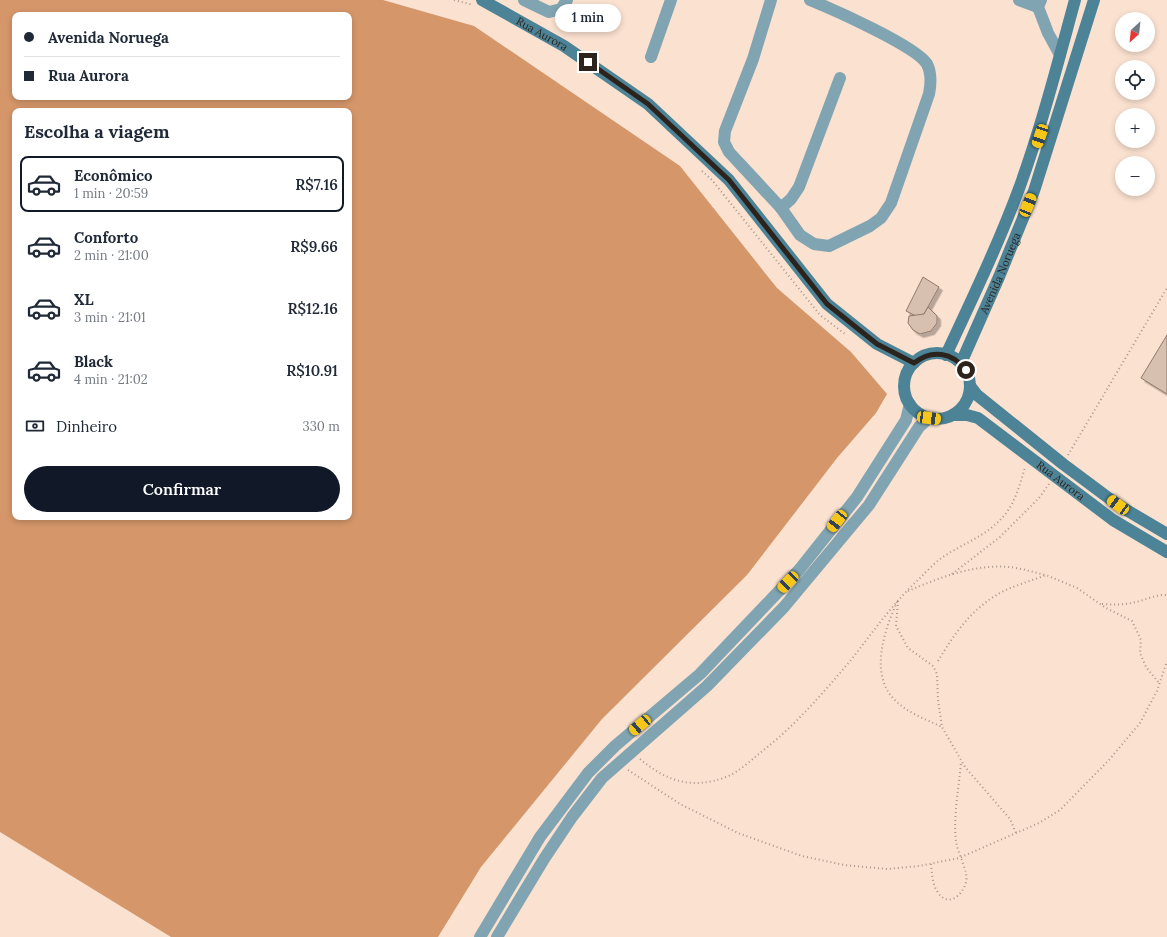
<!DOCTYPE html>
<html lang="pt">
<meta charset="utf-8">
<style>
body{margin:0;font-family:Lora,serif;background:#f6f6f7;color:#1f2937;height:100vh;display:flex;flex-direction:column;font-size:15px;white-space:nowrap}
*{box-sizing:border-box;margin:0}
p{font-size:13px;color:#747a83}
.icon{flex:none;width:22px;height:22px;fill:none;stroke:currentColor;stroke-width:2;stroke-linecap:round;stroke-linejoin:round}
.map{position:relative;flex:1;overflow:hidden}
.side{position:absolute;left:12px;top:108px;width:340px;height:412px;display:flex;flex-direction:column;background:#fff;border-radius:8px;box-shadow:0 2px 6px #0003}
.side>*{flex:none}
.hud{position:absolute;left:12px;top:12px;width:340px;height:88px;border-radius:8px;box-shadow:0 2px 6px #0003;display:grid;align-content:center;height:88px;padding:0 12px;background:#fff}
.needle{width:26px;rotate:207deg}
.fabs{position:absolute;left:1115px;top:12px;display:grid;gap:8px}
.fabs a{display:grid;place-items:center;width:40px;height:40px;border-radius:50%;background:#fff;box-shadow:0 2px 6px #0003;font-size:20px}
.end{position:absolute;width:18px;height:18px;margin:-9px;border:5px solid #2c231d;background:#fff;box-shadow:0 0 0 2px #fff}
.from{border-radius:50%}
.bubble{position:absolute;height:28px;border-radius:14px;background:#fff;box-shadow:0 2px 6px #0003;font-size:13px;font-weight:600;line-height:28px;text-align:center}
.car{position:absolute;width:12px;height:24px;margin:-12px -6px;border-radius:5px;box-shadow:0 0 3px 1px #0007;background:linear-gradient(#f5c518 24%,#345 0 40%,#f5c518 0 76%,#345 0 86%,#f5c518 0)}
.hud b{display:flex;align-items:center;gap:14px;height:38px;font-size:15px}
.hud b+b{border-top:1px solid #e0e1e3}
.hud i{width:10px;height:10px;background:#1f2937}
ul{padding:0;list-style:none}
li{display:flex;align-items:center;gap:12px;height:56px;margin:0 8px 6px;padding:0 4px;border:2px solid transparent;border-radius:8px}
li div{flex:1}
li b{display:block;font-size:15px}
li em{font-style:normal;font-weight:600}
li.active{border-color:#111827}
li>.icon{width:36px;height:36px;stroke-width:1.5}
h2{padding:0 12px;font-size:18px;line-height:48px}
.pay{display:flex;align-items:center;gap:10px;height:44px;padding:0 12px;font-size:15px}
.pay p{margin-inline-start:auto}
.primary-button{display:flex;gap:8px;margin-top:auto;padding:8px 12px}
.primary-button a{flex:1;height:46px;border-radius:24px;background:#111827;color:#fff;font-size:16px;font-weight:600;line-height:46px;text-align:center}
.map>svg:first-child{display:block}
.forest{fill:#d5966a;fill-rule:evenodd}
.building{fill:#d8c0b0;stroke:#90796b;filter:url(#shadow)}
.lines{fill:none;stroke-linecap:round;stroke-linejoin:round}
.path{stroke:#aa978b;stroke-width:2;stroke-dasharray:1 3;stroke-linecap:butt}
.street{stroke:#80a4b1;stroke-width:12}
.secondary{stroke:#4c8396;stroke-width:12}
.route{stroke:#2c231d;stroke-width:5}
.labels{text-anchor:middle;stroke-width:4;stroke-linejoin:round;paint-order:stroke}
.street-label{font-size:11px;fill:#2c231d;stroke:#fff}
</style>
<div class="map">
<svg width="1167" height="937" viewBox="0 0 1167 937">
<defs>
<filter id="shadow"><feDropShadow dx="3.5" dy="3.5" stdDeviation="0" flood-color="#0004"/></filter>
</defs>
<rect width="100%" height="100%" fill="#fae1d0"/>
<path class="forest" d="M0 0H383L474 26 680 166 777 288 851 352 887 394 876 413 837 458 747 575 602 719 481 867 438 937H171L0 832ZM15 15H349V97H15ZM15 111H349V517H15Z"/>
<g class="building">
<path d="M923 277 939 287 924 314 916 316 906 311Z"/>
<path d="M928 307 937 316V323L931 331 920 334 913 330 908 323 909 316 924 314Z"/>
<path d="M1167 335V394L1141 378Z"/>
</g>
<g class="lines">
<g class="path">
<path d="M454 0 473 5"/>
<path d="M702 171 712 180 820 315 845 334"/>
<path d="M1068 455 1167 288"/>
<path d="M952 574 1000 537 1039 498 1049 484"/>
<path d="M908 591C939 578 973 564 1009 567 1020 568 1033 572 1045 575"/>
<path d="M898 601 896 626 908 648 933 666 937 674 938 700 942 727 965 767 1010 819 1016 833"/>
<path d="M897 602C885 629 870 671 892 697 905 712 925 719 942 727"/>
<path d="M1102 604C1114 605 1124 605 1136 602 1146 600 1157 594 1167 595"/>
<path d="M938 661C956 631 975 604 1008 589 1020 584 1033 580 1046 575L1077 588 1106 608 1132 621 1141 640 1140 653 1146 667 1159 683"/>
<path d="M640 759C666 781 692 790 726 777 739 772 750 761 760 753 795 726 823 693 851 660 873 632 893 603 919 579 927 571 936 561 946 555 965 543 985 536 1001 519 1014 506 1020 485 1025 467"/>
<path d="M628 770 680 804 738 833 802 856 844 865 887 869 919 866 959 858 1039 823 1060 810 1109 760 1140 723 1157 691 1167 661"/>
<path d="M931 864C932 871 932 884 937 891 947 908 962 897 966 882 969 873 958 854 956 842 953 815 959 788 961 762"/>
</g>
<g class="street">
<path d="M524 0 549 12 561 9 567 0"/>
<path d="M771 0 753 59 725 131 724 142 729 152 781 208 800 235 814 244 829 246 870 226 881 218 891 203 929 94C931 84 932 74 927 64 916 46 832 9 810 0"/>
<path d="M1019 0 1038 7"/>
<path d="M1041 0 1038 7 1048 33 1060 55"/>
<path d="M651 57 671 0"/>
<path d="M781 208 791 199 799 187 840 78"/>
<path d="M480 937 540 837 588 773 615 746 700 674 799 570 857 497 906 420 910 404"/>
<path d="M497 937 544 859 572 817 602 778 707 686 784 607 869 505 919 427 929 418"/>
</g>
<g class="secondary">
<path id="s1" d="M482 0 564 46 648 104 729 180 827 304 877 344 914 363"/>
<circle cx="937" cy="386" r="33"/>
<path d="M946 355C972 299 999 243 1020 186 1042 125 1058 62 1075 0"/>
<path id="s2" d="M961 363 999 277 1034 191 1094 0"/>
<path d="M970 386 977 395 1063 464 1118 505 1167 534"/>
<path id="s3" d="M954 415H967L978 418 1113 520 1167 552"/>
</g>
</g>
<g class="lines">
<path class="route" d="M588 62 648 104 729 180 827 304 877 344 914 363C932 349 952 352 966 370"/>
</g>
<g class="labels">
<g class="street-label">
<text dy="4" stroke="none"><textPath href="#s1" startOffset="69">Rua Aurora</textPath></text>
<text dy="4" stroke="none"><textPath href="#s2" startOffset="98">Avenida Noruega</textPath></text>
<text dy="4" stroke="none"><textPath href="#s3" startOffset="128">Rua Aurora</textPath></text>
</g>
</g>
</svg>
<div class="fabs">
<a><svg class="needle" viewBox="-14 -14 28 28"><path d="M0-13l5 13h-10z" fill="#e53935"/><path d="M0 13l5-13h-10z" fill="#747a83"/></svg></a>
<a><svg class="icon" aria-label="locate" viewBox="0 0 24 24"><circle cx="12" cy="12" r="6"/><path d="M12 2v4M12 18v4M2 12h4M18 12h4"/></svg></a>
<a>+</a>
<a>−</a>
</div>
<i class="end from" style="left:966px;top:370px"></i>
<i class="end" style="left:588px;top:62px"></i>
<div class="bubble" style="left:555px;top:4px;width:66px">1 min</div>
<i class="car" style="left:1040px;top:136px;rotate:199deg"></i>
<i class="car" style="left:1028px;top:205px;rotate:22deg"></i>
<i class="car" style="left:929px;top:418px;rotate:98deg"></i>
<i class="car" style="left:1118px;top:505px;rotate:306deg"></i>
<i class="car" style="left:837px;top:521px;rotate:218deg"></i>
<i class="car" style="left:788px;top:582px;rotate:224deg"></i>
<i class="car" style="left:640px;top:725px;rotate:230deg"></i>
<div class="hud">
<b><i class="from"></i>Avenida Noruega</b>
<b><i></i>Rua Aurora</b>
</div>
<section class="side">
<h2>Escolha a viagem</h2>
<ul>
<li class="active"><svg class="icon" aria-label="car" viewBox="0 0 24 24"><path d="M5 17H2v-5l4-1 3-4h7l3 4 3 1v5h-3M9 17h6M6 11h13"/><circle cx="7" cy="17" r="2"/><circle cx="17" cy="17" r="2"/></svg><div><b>Econômico</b><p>1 min · 20:59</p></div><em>R$7.16</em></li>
<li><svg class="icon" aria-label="car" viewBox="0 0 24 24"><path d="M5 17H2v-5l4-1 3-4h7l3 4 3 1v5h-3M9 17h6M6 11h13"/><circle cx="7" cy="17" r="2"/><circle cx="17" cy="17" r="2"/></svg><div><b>Conforto</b><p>2 min · 21:00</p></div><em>R$9.66</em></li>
<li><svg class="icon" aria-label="car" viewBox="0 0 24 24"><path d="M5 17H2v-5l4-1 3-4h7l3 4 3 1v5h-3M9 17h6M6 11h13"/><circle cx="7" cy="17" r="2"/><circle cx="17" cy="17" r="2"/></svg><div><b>XL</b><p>3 min · 21:01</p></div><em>R$12.16</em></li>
<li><svg class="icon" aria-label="car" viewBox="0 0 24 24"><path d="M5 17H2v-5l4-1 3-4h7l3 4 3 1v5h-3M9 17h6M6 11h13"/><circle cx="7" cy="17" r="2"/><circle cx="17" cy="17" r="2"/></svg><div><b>Black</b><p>4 min · 21:02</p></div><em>R$10.91</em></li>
</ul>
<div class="pay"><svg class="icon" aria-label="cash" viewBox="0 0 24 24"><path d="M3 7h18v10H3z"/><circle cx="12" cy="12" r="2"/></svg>Dinheiro<p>330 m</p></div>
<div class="primary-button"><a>Confirmar</a></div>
</section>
</div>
